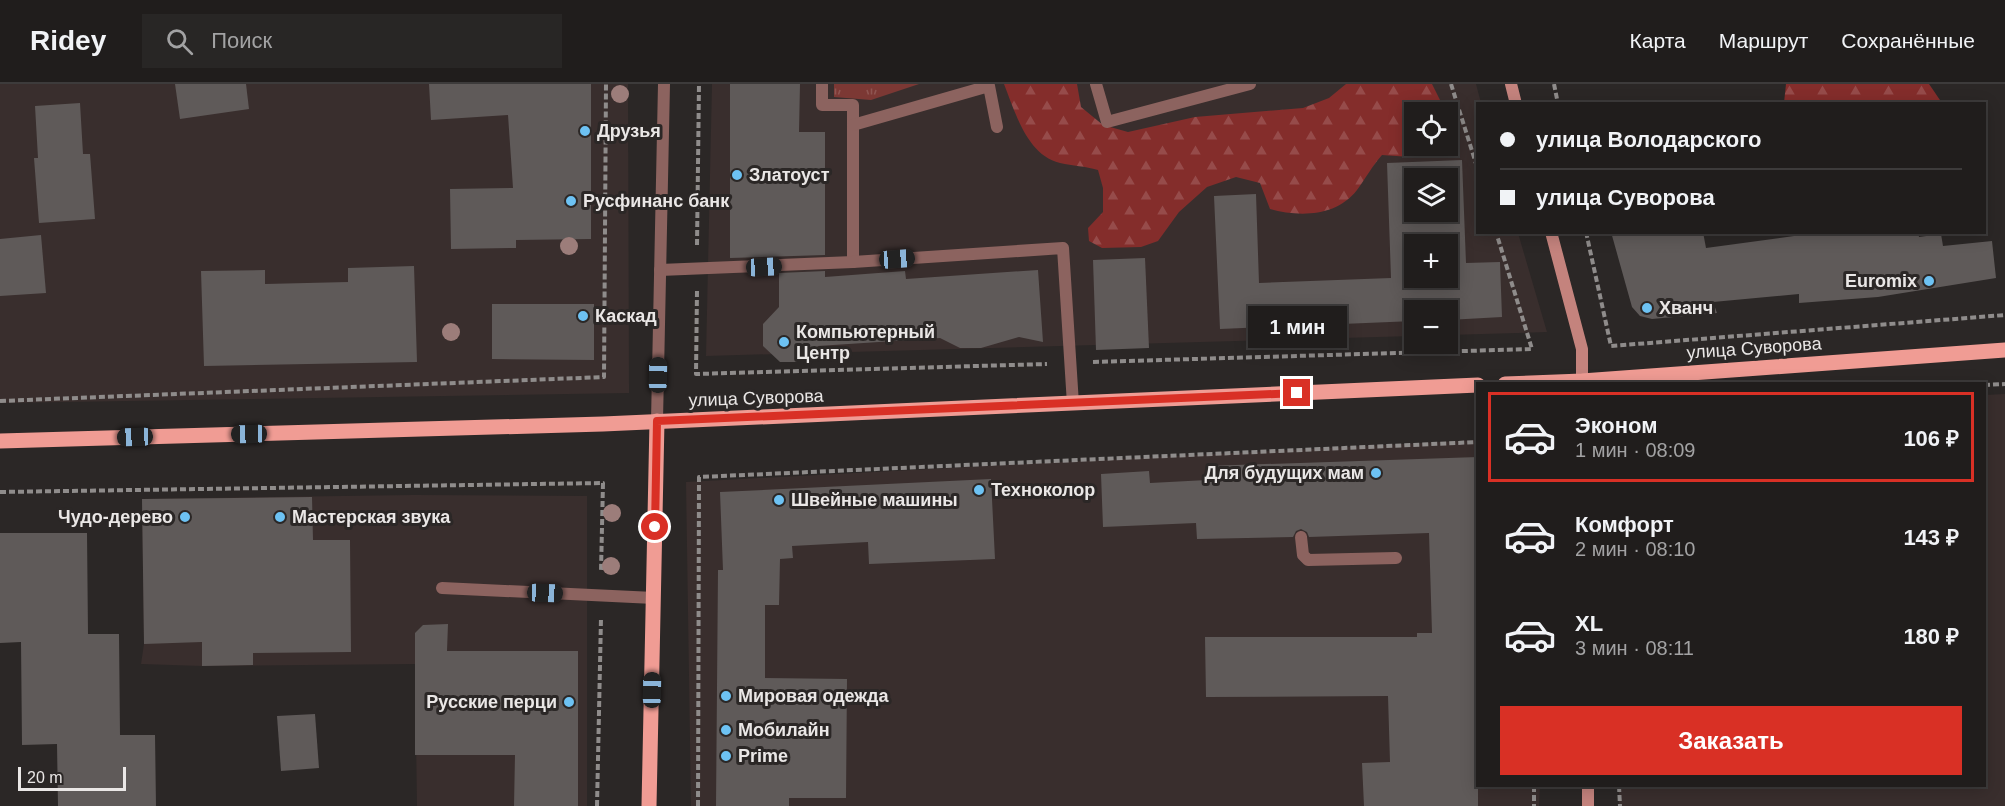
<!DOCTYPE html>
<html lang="ru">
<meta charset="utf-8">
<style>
body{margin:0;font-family:Helvetica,sans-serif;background:#282625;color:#f1f3f6;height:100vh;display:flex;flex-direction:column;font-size:22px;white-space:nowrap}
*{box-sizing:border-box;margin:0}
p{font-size:20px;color:#a2a2a3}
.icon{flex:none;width:33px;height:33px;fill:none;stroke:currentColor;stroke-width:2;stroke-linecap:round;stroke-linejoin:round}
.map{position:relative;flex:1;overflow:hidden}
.details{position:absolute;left:1476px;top:298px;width:510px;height:405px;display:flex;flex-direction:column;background:#201d1c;border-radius:0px;box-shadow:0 3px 15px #0003,0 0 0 2px #3d3b3b}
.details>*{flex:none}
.guide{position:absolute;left:1476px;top:18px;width:510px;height:132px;border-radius:0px;box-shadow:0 3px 15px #0003,0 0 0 2px #3d3b3b;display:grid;align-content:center;height:132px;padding:0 24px;background:#201d1c}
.controls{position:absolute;left:1404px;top:18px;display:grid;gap:12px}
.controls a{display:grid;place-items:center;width:54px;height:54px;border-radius:0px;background:#201d1c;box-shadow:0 3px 15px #0003,0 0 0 2px #3d3b3b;font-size:30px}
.scale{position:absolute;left:18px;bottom:15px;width:108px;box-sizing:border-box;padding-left:6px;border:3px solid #eae7e6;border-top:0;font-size:16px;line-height:21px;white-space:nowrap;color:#eae7e6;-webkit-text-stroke:4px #2b2726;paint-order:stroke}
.end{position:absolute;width:27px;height:27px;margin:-14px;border:8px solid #d93025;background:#fff;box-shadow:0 0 0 3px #fff}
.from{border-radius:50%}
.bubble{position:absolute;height:42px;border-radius:0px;background:#201d1c;box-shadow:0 3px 15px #0003,0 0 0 2px #3d3b3b;font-size:20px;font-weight:800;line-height:42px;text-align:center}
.car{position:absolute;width:18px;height:36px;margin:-18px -9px;border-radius:8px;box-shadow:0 0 4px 2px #0007;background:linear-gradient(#222 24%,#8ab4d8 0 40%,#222 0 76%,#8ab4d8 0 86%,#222 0)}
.guide b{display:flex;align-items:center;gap:21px;height:57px;font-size:22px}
.guide b+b{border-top:2px solid #3d3b3b}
.guide i{width:15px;height:15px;background:#f1f3f6}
ul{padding:10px 0 0;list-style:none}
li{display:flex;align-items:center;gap:18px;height:90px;margin:0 12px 9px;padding:0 12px;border:3px solid transparent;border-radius:0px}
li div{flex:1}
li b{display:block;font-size:22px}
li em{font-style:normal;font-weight:800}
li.active{border-color:#d93025}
li>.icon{width:54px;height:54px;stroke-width:1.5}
.action{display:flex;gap:12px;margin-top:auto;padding:12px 24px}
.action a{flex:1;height:69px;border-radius:0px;background:#d93025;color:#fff;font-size:24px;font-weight:800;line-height:69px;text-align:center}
header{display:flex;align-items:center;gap:36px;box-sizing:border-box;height:84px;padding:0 30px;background:#201d1c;border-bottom:2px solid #3d3b3b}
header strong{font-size:28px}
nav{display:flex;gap:33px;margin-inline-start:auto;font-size:21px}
.search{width:420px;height:54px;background:#282625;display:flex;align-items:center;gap:15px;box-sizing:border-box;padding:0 21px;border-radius:0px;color:#a2a2a3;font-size:22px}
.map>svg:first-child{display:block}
.built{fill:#392e2d;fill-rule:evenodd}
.grass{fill:url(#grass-tufts)}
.forest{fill:url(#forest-firs)}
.building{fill:#5f5a59;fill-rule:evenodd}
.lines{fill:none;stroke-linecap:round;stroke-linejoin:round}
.path{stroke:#8f8c8b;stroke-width:4;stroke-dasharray:6 3;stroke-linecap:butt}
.lane{stroke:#8c635f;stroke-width:12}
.street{stroke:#8c635f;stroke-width:12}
.secondary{stroke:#c4837d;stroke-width:12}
.primary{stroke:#f09c94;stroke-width:15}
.tree{fill:#9c7d7a}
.route{stroke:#d93025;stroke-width:8}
.poi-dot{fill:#6dc2f3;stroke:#2b2726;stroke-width:2}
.labels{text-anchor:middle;stroke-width:6;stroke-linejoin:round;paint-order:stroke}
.poi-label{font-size:18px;font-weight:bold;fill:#eae7e6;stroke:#2b2726;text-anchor:start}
.street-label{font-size:18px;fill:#eae7e6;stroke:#2b2726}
</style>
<header>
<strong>Ridey</strong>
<div class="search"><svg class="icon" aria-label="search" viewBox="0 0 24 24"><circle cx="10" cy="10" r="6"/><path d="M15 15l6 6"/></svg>Поиск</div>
<nav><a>Карта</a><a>Маршрут</a><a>Сохранённые</a></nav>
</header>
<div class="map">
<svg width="2005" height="722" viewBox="0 0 2005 722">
<defs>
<pattern id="grass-tufts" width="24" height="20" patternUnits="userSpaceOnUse" patternTransform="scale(1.5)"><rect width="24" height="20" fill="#7c3834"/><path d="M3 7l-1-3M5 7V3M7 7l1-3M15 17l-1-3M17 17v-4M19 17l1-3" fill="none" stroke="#8f5551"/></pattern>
<pattern id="forest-firs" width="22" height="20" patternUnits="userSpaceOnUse" patternTransform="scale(1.5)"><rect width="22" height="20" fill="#842d2b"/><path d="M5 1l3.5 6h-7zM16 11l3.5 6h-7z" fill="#964b4a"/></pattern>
</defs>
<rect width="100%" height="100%" fill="#2b2726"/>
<g class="built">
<path d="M0 0H628L629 309 0 319Z"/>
<path d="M712 0H1476L1481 19 1478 20V148L1518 149 1547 248 1448 251V226H1414V252L706 272ZM1414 28H1448V62H1414ZM1414 94H1448V128H1414ZM1414 160H1448V194H1414Z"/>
<path d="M2005 310V722H1619V702H1984L1985 311Z"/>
<path d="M1477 356 1478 702H1540L1539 722H691L686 398Z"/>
<path d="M414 411 587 412V722H417L415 580 202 582 141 580 144 560 142 415Z"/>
</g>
<path class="grass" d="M834 0H919L871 16 834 13Z"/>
<g class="forest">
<path d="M1004 0H1077L1081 23 1103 41 1128 48 1195 33 1303 24 1329 14 1346 0H1432L1446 28H1414V62H1445C1427 77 1404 72 1382 71 1372 82 1366 94 1357 106 1336 133 1299 133 1270 125L1260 99 1236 93 1207 103 1179 128 1158 157 1141 163 1102 164 1089 157 1088 144 1103 128V104L1098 86C1085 82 1073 82 1060 79 1027 71 1015 28 1004 0Z"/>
<path d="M1786 0H1929L1942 19H1784Z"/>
</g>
<g class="building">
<path d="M175 0H246L249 25 180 35Z"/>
<path d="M429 0H591V155L516 156V164L451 165 450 105 513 104 508 31 431 36Z"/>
<path d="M730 0H800L799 48H825V171L730 174Z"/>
<path d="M80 19 83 70H90L95 135 39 139 34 74H38L35 22Z"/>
<path d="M1462 76 1466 179 1500 178 1502 233 1448 236V226H1414V237L1220 245 1214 112 1256 110 1259 199 1391 194 1387 79ZM1414 94H1448V128H1414ZM1414 160H1448V194H1414Z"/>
<path d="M1611 148H1703L1706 164 1794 152V148H1918L1919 153 1941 150 1943 162 1992 157 1996 194 1878 213 1799 219V210L1713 218 1717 229 1652 235 1640 232 1632 223Z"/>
<path d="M41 151 46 209 0 212V155Z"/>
<path d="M1145 174 1149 264 1096 266 1093 176Z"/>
<path d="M414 182 417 278 204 282 201 187 265 186V200L348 198V184Z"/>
<path d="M1038 186 1043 258 1019 253 981 264H960L940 254 818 262 802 278H780L763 262V240L779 223V189L825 187V193L905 187 906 195Z"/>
<path d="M492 220H594V276L492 275Z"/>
<path d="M1478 373V722H1364L1362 679 1390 678 1388 612 1206 613 1205 553H1417V549H1432L1429 449 1309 453 1307 448 1301 445 1296 447 1293 453 1197 455 1196 439 1103 443 1101 390 1149 387 1150 399 1207 396 1206 382Z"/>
<path d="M991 395 995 475 869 480 868 458 792 462 793 474 780 475 779 521H765V594L847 595 846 714H789V722H716L718 486H723L720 408Z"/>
<path d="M312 413 313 456H350L351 568 253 569V581L202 582V558L144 560 142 415Z"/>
<path d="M0 449H87L88 550H119L120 651H155L156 722H58L57 660 22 661 21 558 0 559Z"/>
<path d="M448 540 447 567H578V722H514L515 671H415V549L423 541Z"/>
<path d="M315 630 319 684 281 687 277 632Z"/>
</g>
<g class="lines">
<g class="path">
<path d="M1451 0 1478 86"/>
<path d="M1554 0 1558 20"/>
<path d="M1586 148 1611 262 2005 231"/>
<path d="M697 161 699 0"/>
<path d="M697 207 696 290 1047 280"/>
<path d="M1093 278 1532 265 1496 148"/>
<path d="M1984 301 2005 300"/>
<path d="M0 317 604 293 606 0"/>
<path d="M0 408 603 399 601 487"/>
<path d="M1534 702V722"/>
<path d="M1619 702 1620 722"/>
<path d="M597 722 601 534"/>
<path d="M698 722 699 393 1478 358"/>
</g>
<g class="lane">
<path d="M822 0V21H853V178"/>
<path d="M1096 0 1107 38 1250 0"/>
<path d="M853 41 989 2 997 43"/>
<path d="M660 186 853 178 1063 164 1073 320"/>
<path d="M1301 453 1303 471 1308 476 1396 474"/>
<path d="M442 504 654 514"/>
</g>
<path class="street" d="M657 337 664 0"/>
<g class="secondary">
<path d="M1511 0 1516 20"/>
<path d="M1551 148 1582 265V300"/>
<path d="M1588 702V722"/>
</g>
<g class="primary">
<path d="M1505 300 1582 297 2005 266"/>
<path d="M0 357 603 340 1478 301"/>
<path d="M649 722 657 337"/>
</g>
</g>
<g class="tree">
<circle cx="620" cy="10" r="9"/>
<circle cx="569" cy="162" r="9"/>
<circle cx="451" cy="248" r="9"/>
<circle cx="612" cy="429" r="9"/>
<circle cx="611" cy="482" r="9"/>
</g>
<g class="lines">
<path class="route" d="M655 443 657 337 1297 309"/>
</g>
<g class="poi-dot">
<circle cx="585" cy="47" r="6"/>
<circle cx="737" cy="91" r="6"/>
<circle cx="571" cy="117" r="6"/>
<circle cx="1929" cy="197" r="6"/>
<circle cx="1647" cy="224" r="6"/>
<circle cx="583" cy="232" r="6"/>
<circle cx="784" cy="258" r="6"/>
<circle cx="1376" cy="389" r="6"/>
<circle cx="979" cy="406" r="6"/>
<circle cx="779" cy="416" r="6"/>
<circle cx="185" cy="433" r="6"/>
<circle cx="280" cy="433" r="6"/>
<circle cx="726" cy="612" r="6"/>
<circle cx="569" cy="618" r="6"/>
<circle cx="726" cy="646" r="6"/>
<circle cx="726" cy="672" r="6"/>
</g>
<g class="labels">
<g class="poi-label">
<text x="597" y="53">Друзья</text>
<text x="749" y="97">Златоуст</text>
<text x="583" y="123">Русфинанс банк</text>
<text x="1917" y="203" text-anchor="end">Euromix</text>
<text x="1659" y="230">Хванч</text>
<text x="595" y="238">Каскад</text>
<text x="796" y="254">Компьютерный<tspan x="796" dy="21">Центр</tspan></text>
<text x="1364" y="395" text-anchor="end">Для будущих мам</text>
<text x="991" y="412">Техноколор</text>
<text x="791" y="422">Швейные машины</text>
<text x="173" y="439" text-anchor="end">Чудо-дерево</text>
<text x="292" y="439">Мастерская звука</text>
<text x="738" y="618">Мировая одежда</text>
<text x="557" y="624" text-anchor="end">Русские перци</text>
<text x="738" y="652">Мобилайн</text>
<text x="738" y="678">Prime</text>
</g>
<g class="street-label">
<text transform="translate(1754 264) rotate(-4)" y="6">улица Суворова</text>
<text transform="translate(756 314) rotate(-2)" y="6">улица Суворова</text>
</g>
</g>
</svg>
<div class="controls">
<a><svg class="icon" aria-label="locate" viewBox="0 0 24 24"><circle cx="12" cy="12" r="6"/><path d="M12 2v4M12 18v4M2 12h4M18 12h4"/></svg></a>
<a><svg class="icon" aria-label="layers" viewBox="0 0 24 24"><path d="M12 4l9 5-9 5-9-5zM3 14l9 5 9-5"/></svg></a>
<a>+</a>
<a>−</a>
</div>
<div class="scale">20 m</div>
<i class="end from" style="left:655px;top:443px"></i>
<i class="end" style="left:1297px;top:309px"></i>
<div class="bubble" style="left:1248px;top:222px;width:99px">1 мин</div>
<i class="car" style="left:897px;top:175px;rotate:86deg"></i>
<i class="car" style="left:764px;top:183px;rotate:87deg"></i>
<i class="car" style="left:658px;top:291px;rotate:1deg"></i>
<i class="car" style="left:249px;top:350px;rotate:269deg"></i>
<i class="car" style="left:135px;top:353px;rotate:268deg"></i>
<i class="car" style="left:545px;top:509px;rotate:92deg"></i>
<i class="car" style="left:652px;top:606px;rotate:1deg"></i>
<div class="guide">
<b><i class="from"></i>улица Володарского</b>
<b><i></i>улица Суворова</b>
</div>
<section class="details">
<ul>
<li class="active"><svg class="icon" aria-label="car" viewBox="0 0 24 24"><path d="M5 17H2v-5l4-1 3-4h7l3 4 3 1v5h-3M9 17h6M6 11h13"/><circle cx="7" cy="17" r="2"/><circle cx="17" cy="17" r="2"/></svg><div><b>Эконом</b><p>1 мин · 08:09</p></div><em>106 ₽</em></li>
<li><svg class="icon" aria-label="car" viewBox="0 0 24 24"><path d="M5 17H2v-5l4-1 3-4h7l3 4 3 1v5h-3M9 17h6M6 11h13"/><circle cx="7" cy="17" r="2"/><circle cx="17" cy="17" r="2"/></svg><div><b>Комфорт</b><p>2 мин · 08:10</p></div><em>143 ₽</em></li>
<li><svg class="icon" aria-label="car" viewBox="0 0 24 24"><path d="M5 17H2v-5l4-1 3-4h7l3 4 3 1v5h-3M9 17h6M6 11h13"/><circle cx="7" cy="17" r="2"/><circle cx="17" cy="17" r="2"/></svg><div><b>XL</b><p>3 мин · 08:11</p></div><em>180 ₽</em></li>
</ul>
<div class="action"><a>Заказать</a></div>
</section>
</div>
